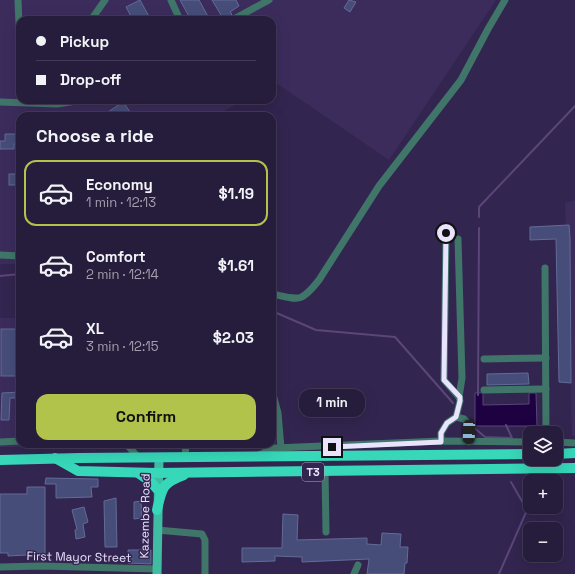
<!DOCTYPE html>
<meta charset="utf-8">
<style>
body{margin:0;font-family:"Space Grotesk",sans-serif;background:#2e2542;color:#f1f3f6;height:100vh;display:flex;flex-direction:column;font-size:15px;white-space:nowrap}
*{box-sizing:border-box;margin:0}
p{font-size:13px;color:#a4a1af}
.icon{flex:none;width:22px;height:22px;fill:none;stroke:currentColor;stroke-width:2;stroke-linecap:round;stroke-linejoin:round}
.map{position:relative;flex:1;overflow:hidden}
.drawer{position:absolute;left:16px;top:112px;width:260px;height:336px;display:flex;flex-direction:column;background:#261c3b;border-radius:12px;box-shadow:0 4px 16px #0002,0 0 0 1px #423a55}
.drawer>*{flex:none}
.banner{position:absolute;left:16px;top:16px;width:260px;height:88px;border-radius:12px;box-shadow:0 4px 16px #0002,0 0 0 1px #423a55;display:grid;align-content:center;height:88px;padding:0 20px;background:#261c3b}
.fabs{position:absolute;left:523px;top:426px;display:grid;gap:8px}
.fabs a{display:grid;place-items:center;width:40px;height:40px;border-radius:8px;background:#261c3b;box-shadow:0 4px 16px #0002,0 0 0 1px #423a55;font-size:20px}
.end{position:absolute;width:18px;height:18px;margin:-9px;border:5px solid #e9e3fd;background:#111;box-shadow:0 0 0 2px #111}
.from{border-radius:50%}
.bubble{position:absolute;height:28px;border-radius:12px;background:#261c3b;box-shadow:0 4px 16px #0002,0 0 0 1px #423a55;font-size:13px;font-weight:700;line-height:28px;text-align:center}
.car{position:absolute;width:12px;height:24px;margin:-12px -6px;border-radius:5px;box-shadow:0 0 3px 1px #0007;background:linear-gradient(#222 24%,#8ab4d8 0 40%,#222 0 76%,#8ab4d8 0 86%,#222 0)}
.banner b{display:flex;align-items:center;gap:14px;height:38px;font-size:15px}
.banner b+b{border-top:1px solid #423a55}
.banner i{width:10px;height:10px;background:#f1f3f6}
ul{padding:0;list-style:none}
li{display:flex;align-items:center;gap:12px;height:66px;margin:0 8px 6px;padding:0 12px;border:2px solid transparent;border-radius:12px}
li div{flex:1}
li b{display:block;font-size:15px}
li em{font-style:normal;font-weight:700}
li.current{border-color:#b2c34c}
li>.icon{width:36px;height:36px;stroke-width:1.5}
h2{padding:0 20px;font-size:18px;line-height:48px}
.primary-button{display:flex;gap:8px;margin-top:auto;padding:8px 20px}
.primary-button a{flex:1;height:46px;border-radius:12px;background:#b2c34c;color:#111;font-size:16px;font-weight:700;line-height:46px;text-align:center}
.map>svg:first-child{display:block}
.built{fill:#3b2c5c}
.water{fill:#1e0141;stroke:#5b4579}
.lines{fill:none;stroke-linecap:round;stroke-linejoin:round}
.stream{stroke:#5b4579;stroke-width:2}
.building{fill:#464d79;stroke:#636b99}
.minor{stroke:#407669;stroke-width:7}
.major{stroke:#3fbca2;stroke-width:9}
.highway{stroke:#37d7b9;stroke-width:10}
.route{stroke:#e9e3fd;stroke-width:5}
.labels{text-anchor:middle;stroke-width:3;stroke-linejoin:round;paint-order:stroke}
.shield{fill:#32254f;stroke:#b2aac9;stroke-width:1}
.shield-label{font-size:11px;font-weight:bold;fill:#e9e3fd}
.street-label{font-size:12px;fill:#e9e3fd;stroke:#32254f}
</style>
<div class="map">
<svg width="575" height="574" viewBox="0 0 575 574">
<rect width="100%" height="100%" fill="#32254f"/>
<g class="built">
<path d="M0 0H496L389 160 276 83 272 84V20H20V100H244L215 116H20V264H0Z"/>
<path d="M575 200V436H572L565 203Z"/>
<path d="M0 318H20V444H213V448L0 447Z"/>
</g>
<path class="water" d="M475 393H483V405L529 404V393H536L537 426H475Z"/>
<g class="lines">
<g class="stream">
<path d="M479 217V207L575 106"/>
<path d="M0 276 20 274"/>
<path d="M272 311 316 330 395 337 453 403"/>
<path d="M478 395 479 228"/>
<path d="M471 425 485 437 512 438 506 425"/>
<path d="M499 574 527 510 511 482"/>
</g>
</g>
<g class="building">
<path d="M140 0 151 20H133L126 7Z"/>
<path d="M180 0H199L210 20H191Z"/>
<path d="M212 0H236L239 6 230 12 232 14 227 20H224Z"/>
<path d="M349 0 356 2 350 12 344 8Z"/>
<path d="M123 102 133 116H102Z"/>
<path d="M5 134H20V144H14V149H0V141H5Z"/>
<rect x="9" y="174" width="11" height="11"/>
<path d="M569 225 570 238 571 383 559 382 556 239 530 240V227Z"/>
<rect x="1" y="329" width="19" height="47"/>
<path d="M528 373 529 384 487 385V374Z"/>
<path d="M20 392V398H10L9 420H1L2 393Z"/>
<path d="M46 478 98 479V487H91L92 497 56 498V484H45Z"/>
<path d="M27 487H45V557H27V555L8 556V553H0V494H27Z"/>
<path d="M116 498 117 547H105L104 501Z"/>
<path d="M141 501 142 518 134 519V502Z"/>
<path d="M84 507 88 522 83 524 85 537 76 539 75 530 77 529 72 510Z"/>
<path d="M283 514 298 515 297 540 367 538V544L381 545 382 533 401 534 400 547H408L407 563H405L404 574H367L369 559 302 562V557L275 556V561L242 562V548H282Z"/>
<path d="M128 550H151V564L128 563Z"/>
</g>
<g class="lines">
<g class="minor">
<path d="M18 0 20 50"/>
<path d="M171 0 180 20"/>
<path d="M91 20 105 0"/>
<path d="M232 20 269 0"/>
<path d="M0 102 57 104 83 100"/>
<path d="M458 239 462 378 459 397"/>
<path d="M0 255 20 256"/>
<path d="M545 268 546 433"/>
<path d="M272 294C299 300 301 303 319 280L379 186 461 80 488 29 505 0"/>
<path d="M484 359 546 358"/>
<path d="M484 390 546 389"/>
<path d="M272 391 278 413 281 448"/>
<path d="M456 417 464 419 468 423 469 442"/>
<path d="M441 441V433L447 423 456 417 460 401 459 397 444 380 446 233"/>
<path d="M0 442 20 441"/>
<path d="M556 442 575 443"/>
<path d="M120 444 127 445 139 458"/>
<path d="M259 455 275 448 441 441 530 442"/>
<path d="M185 458 186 444"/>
<path d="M325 471 326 532"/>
<path d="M157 530 202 534 205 540V574"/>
<path d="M0 567 41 566 157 569"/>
<path d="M354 574 358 565"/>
</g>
<path class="major" d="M157 574 159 458"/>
<g class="highway">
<path d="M556 454 575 453"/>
<path d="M55 458 78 471 157 473 575 468"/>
<path d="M0 460 79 458 530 454"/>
<path d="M138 473 151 482 157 489"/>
<path d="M157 510C162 488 162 483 184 475"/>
</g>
</g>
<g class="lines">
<path class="route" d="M332 447 441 442V433L447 423 456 417 460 401V397L444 380 446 233"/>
</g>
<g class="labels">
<rect class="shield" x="302" y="463" width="22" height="18" rx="3"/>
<g class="shield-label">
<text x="313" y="476">T3</text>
</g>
<g class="street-label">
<text transform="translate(145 516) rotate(-89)" y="4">Kazembe Road</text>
<text transform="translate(79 557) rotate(1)" y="4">First Mayor Street</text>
</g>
</g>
</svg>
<div class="fabs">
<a><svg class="icon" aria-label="layers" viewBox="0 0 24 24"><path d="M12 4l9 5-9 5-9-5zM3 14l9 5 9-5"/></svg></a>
<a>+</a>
<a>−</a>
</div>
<i class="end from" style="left:446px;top:233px"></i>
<i class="end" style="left:332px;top:447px"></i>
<div class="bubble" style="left:299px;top:389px;width:66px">1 min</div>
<i class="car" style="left:469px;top:432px;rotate:182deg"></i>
<div class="banner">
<b><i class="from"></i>Pickup</b>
<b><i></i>Drop-off</b>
</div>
<section class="drawer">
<h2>Choose a ride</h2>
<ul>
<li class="current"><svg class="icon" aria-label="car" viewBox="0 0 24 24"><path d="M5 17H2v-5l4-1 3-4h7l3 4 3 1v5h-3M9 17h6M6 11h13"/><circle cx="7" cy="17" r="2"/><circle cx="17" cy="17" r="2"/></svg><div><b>Economy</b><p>1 min · 12:13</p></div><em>$1.19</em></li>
<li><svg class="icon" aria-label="car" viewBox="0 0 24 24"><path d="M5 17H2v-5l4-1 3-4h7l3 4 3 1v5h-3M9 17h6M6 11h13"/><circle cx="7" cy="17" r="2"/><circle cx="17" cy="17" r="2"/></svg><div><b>Comfort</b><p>2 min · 12:14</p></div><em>$1.61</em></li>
<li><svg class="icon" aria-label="car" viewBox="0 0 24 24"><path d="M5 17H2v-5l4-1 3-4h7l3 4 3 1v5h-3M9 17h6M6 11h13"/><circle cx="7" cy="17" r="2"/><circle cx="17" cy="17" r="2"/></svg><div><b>XL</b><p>3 min · 12:15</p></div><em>$2.03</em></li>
</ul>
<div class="primary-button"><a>Confirm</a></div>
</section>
</div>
